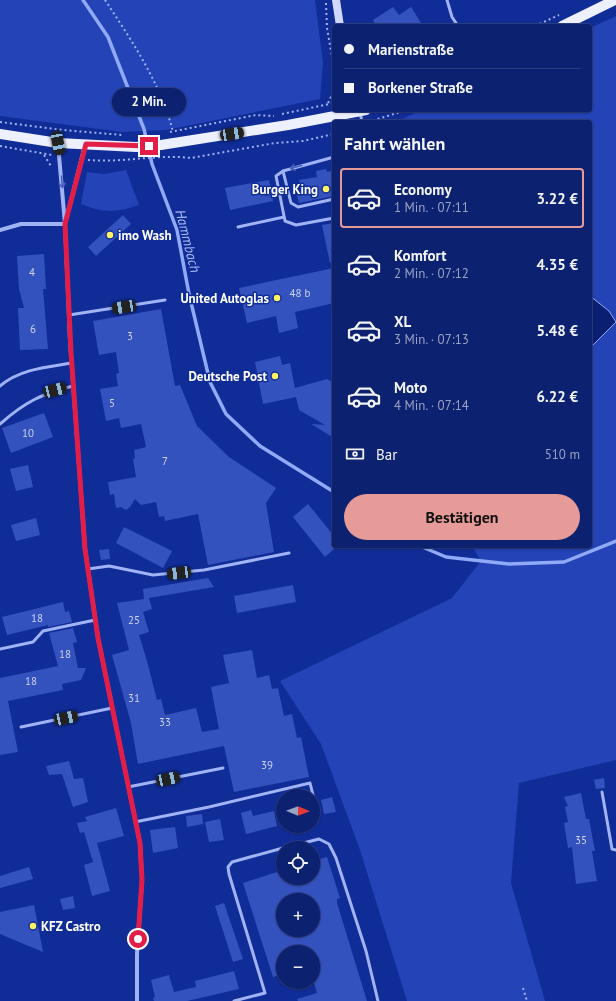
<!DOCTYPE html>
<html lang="de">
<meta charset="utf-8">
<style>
body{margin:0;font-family:"PT Sans",sans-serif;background:#1a2e78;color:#f1f3f6;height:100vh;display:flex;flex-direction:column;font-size:15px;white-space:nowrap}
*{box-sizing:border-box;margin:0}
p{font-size:13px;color:#9aa3c3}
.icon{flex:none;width:22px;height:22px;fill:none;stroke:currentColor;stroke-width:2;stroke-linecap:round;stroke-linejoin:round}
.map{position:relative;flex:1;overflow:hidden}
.drawer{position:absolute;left:332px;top:120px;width:260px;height:428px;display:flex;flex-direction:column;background:#0c2170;border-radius:4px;box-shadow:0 1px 3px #0004,0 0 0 1px #2c3e83}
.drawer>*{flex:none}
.banner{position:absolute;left:332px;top:24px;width:260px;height:88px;border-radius:4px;box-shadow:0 1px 3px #0004,0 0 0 1px #2c3e83;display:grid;align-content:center;height:88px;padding:0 12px;background:#0c2170}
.needle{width:26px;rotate:91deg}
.buttons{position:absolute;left:276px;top:789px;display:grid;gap:8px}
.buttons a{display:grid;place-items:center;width:44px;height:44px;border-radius:50%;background:#0c2170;box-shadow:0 1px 3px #0004,0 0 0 1px #2c3e83;font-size:20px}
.end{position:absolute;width:18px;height:18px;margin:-9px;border:5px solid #e11d48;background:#fff;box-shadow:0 0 0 2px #fff}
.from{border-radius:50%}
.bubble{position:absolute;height:28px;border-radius:14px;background:#0c2170;box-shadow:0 1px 3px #0004,0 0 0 1px #2c3e83;font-size:13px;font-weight:800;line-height:28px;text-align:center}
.car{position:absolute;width:12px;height:24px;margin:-12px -6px;border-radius:5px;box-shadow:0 0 3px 1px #0007;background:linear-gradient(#222 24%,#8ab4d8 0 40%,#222 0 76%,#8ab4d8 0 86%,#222 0)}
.banner b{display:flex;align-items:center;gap:14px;height:38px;font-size:15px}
.banner b+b{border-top:1px solid #2c3e83}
.banner i{width:10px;height:10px;background:#f1f3f6}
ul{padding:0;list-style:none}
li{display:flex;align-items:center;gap:12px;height:60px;margin:0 8px 6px;padding:0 4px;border:2px solid transparent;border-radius:4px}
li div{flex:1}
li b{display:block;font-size:15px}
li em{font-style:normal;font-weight:800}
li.on{border-color:#e69b98}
li>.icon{width:36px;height:36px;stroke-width:1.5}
h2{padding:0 12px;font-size:18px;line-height:48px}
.pay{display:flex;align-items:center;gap:10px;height:44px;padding:0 12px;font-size:15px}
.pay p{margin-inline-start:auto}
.primary-button{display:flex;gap:8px;margin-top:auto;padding:8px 12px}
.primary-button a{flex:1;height:46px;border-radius:24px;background:#e69b98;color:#111;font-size:16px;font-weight:800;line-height:46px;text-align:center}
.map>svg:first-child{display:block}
.green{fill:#2343b6}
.water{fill:#0a1f72;stroke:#91aaf7}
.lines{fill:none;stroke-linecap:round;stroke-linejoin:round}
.stream{stroke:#91aaf7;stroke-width:3.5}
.building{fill:#3452bd;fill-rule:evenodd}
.path{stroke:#a0b3f4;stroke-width:2;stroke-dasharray:2 3;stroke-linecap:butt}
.service{stroke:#a0b3f4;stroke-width:3}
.minor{stroke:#a0b3f4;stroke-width:4}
.secondary{stroke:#d0d9fd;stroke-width:8}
.primary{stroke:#edf0ff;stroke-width:10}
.oneway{stroke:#4a62bc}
.route{stroke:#e11d48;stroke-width:5}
.poi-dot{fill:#fff563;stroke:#102c96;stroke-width:1.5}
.labels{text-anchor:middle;stroke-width:3;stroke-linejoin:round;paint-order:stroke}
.number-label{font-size:11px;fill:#ccd4ee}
.poi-label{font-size:13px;font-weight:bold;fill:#fff;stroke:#102c96;text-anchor:end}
.water-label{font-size:14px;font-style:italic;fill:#acbefa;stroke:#102c96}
</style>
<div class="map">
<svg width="616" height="1001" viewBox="0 0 616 1001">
<rect width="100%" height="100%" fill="#102c96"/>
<g class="green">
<path d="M0 0H315L323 63 320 99 166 130 122 132 0 116Z"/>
<path d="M616 16V760L519 783 511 883 545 1001H407L360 850 321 744 280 681 452 598 481 561 472 546H590V348L616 322 609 311 590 296V122H395L422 110H590V28Z"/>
<path d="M126 170 139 205C116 213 104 213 81 204L87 172 104 174Z"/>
</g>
<path class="water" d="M590 296 609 311 616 322 590 348Z"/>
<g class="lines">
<g class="stream">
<path d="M83 0 108 37 144 129 152 164 177 230 189 294 210 382 226 414 260 446 334 492"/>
<path d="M420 546 446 557 509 564 564 562 616 541"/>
</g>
</g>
<g class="building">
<path d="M393 7 399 15 411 7 423 26H376L373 20Z"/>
<path d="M326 169 327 172 331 171 332 174H334V196L299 203 296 193 301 192 299 180 317 177 316 171Z"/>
<path d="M269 180 273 201 230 210 225 188Z"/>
<path d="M123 215 131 224 96 256 88 247Z"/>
<path d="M334 223V262L330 263 322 225Z"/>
<path d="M44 254 46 289H43L48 349 20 350 18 308H24L19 289 17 256Z"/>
<path d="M334 268V303L295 312 298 328 279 333 276 316 247 323 239 288Z"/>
<path d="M161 309 175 386 180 385 197 426 229 457 276 488 266 503 274 552 208 565 198 514 165 521 164 516 159 517 156 502 141 505 135 499 130 507 126 510 121 507 116 508 114 494 110 495 108 482 136 477 133 459 135 458 134 450 146 447 141 424 121 428 119 418 106 421 100 389 118 386 116 374 119 373 116 352 99 355 93 321Z"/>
<path d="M280 356 282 365 290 363 295 388 327 379 334 383V438L311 424 325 425 299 410 296 397 263 404 255 362Z"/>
<path d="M44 413 53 437 11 453 2 428Z"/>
<path d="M28 465 33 487 16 491 10 469Z"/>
<path d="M308 504 334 536V549L325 557 293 517Z"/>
<path d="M36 518 40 535 16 541 11 525Z"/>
<path d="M124 527 172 551 163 568 116 543Z"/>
<path d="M109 549 110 559 101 560 99 550Z"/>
<path d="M208 578 214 587 149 598 152 609 143 612 149 632 139 635 147 661 157 700 161 699 165 715 196 708 202 732 219 729 211 687 229 683 223 655 252 650 257 678 269 675 272 689 278 688 284 716 292 714 297 738 301 737 309 777 234 792 224 746 138 764 131 723 112 655 129 650 117 603 144 599 143 589Z"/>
<path d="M293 585 296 602 237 613 234 596Z"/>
<path d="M63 602 65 612 69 611 72 622 48 627V625L7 635 2 617Z"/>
<path d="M73 628 77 642 73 643 78 668H86L81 680 62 684 63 690 8 701 18 752 0 755V678L58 666 49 633Z"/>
<path d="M69 761 74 779 83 778 88 802 73 807 62 774 49 775 46 766Z"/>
<path d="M604 778 605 788 596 789 594 780Z"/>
<path d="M581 793 586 819H589L595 851H592L597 881 576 884 572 847 568 848 564 823 568 822 565 807 568 806 564 797Z"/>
<path d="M332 797 336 812 324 814 321 800Z"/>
<path d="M116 808 124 836 97 843 110 891 92 896 84 865 93 862 84 832 80 833 77 823 87 821 85 817Z"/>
<path d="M251 810 253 816 274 811 277 826 246 834 241 813Z"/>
<path d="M202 814 203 824 187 827 186 816Z"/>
<path d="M220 819 224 840 209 842 205 822Z"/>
<path d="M175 827 178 848 153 853 150 830Z"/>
<path d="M327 857 340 898 337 899V903L367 1001H298L297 999 317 993 313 979V952H283V974L273 977 243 883 283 870V878H313V861ZM283 900H313V930H283Z"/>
<path d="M29 867 33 879 0 888V876Z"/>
<path d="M73 896 75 908 63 910 60 899Z"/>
<path d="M224 903 243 959 233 962 215 906Z"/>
<path d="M34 905 36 915 43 952 0 934V912Z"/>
<path d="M234 971 239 989 187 1001H154L153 998 155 997 151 980 169 975 174 992 196 987 195 981Z"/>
</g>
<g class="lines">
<g class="path">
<path d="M105 0C132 41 161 84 173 132"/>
<path d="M326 3 327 28 334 68"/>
<path d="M535 26 559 15"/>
<path d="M328 103 334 91"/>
<path d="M282 114 334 103"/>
<path d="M0 122 63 130 122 135"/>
<path d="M368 122 407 110"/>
<path d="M170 132 256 115 274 116"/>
<path d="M0 146 52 155"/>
<path d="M44 155 51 166"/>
<path d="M88 160C122 163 157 154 191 158L275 143 303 141 334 134"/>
<path d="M523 988 527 1001"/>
</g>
<g class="service">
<path d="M447 0 452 17 458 26"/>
<path d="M360 112 362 122"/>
<path d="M334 157 283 171 291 203 298 207 334 199"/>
<path d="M283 171 276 176 285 221 296 225 334 218"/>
<path d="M238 227 284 217"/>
<path d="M69 315 165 300"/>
<path d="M0 386C20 369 47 367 72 363"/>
<path d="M0 424C25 402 41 394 73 386"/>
<path d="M88 569 109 566 153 575 204 570 289 553"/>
<path d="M0 649 33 642 43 631 95 620"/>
<path d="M21 727 112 708"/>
<path d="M128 787 223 768"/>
<path d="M602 792 612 849 616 850"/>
<path d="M135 822 209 807 310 783 318 815"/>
<path d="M284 848 319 839 329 844 336 858 366 951 378 1001"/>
<path d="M234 1001 265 993 229 874 228 867 232 862 283 848"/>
</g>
<g class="minor">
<path d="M58 144 65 224 70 341 85 549 98 638 140 843 142 880 137 954V1001"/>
<path d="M66 220 85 145"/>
<path d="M0 230 21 224H65"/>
</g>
<path class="secondary" d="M336 0 340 26"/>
<g class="primary">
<path d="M562 26 615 0"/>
<path d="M0 134 58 143 136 147 161 145 288 125 366 110"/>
</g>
</g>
<defs><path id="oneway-shaft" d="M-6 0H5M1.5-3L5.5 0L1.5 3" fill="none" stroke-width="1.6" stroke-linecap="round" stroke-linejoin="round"/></defs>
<g class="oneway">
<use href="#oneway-shaft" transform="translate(296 167) rotate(165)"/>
<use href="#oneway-shaft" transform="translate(62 182) rotate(86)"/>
</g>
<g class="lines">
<path class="route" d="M138 939 142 880 140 843 98 638 85 549 71 352 65 224 86 144 149 146"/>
</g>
<g class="poi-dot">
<circle cx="326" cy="189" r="4"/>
<circle cx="110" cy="235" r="4"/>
<circle cx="277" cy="298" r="4"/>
<circle cx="275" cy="376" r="4"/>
<circle cx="33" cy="926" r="4"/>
</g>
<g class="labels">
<g class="number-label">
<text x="32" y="276">4</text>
<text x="300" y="297">48 b</text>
<text x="33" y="333">6</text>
<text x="130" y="340">3</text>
<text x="112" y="407">5</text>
<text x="28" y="437">10</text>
<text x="165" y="465">7</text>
<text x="37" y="622">18</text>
<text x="134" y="624">25</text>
<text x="65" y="658">18</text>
<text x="31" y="685">18</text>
<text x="134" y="702">31</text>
<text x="165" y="726">33</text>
<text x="267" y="769">39</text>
<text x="581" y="844">35</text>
</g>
<g class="poi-label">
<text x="318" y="194">Burger King</text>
<text x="118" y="240" text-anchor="start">imo Wash</text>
<text x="269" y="303">United Autoglas</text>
<text x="267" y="381">Deutsche Post</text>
<text x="41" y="931" text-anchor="start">KFZ Castro</text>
</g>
<g class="water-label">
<text transform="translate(188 241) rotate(76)" y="5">Hammbach</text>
</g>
</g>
</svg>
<div class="buttons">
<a><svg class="needle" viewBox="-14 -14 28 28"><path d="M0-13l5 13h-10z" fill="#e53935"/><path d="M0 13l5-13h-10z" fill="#9aa3c3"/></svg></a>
<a><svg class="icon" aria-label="locate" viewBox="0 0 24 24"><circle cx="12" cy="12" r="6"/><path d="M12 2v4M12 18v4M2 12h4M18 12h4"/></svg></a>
<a>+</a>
<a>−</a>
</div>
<i class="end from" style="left:138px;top:939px"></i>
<i class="end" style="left:149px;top:146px"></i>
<div class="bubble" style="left:112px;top:88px;width:74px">2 Min.</div>
<i class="car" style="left:232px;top:134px;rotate:81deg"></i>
<i class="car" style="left:58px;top:143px;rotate:169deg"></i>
<i class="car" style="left:124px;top:307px;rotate:261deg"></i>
<i class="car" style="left:55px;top:390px;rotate:76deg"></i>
<i class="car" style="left:179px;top:573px;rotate:263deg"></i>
<i class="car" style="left:66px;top:718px;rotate:78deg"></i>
<i class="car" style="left:168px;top:779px;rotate:78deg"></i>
<div class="banner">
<b><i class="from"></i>Marienstraße</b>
<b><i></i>Borkener Straße</b>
</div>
<section class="drawer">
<h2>Fahrt wählen</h2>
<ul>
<li class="on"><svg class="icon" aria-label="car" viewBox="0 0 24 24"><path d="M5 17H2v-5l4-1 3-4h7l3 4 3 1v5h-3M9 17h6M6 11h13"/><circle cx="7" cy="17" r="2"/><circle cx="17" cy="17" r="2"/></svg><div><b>Economy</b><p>1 Min. · 07:11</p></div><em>3.22 €</em></li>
<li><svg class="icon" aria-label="car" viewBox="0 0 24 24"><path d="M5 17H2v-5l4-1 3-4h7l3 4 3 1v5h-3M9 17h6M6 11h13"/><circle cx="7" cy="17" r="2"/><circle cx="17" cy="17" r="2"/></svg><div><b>Komfort</b><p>2 Min. · 07:12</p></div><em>4.35 €</em></li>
<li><svg class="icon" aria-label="car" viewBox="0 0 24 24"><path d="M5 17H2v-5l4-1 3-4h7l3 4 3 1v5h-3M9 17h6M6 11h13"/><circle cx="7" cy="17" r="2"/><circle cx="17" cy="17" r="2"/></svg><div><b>XL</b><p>3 Min. · 07:13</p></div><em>5.48 €</em></li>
<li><svg class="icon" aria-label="car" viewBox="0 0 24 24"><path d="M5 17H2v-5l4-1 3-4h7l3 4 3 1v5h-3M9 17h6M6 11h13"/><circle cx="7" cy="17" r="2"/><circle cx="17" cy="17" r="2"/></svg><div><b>Moto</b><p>4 Min. · 07:14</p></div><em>6.22 €</em></li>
</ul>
<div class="pay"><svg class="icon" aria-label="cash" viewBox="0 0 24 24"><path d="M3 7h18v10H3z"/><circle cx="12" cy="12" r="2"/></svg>Bar<p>510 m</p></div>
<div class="primary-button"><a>Bestätigen</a></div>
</section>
</div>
